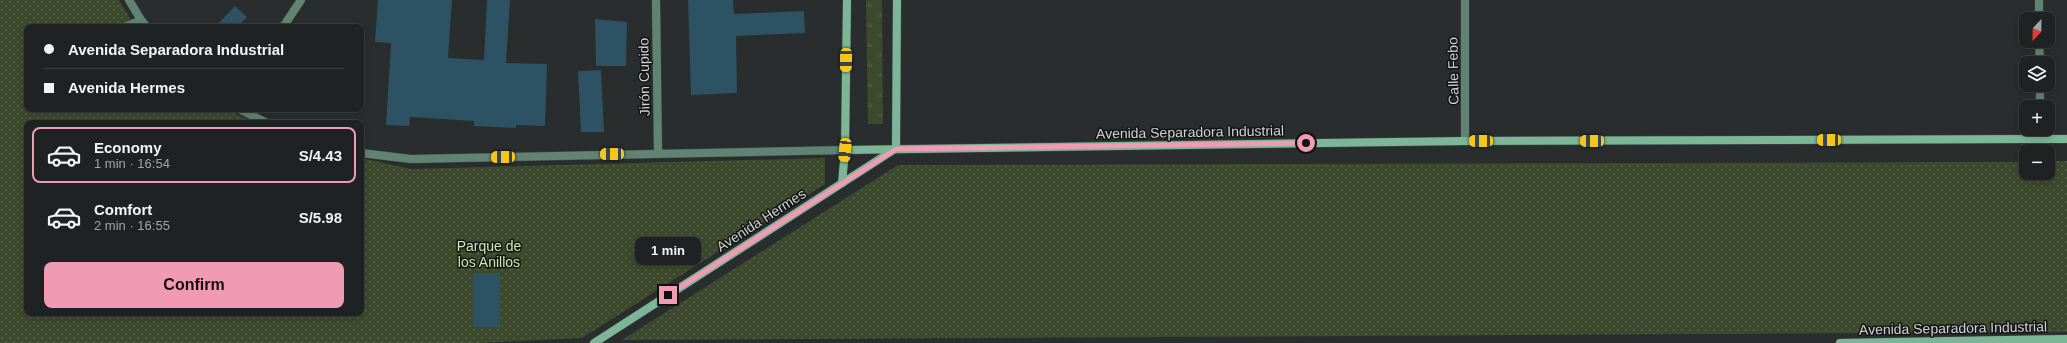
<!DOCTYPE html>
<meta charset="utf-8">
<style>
body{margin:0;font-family:Arial,sans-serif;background:#272a2a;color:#f1f3f6;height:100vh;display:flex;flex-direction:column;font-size:15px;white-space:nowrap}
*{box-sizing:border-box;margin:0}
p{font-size:13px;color:#a1a4a5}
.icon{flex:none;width:22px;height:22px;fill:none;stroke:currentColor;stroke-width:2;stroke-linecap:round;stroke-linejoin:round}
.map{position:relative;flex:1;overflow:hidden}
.details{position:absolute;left:24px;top:120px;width:340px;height:196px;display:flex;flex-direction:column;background:#1f2222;border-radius:8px;box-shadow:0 2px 6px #0003,0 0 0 1px #3c3f40}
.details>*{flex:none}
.hud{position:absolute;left:24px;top:24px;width:340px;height:88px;border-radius:8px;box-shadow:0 2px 6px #0003,0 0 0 1px #3c3f40;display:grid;align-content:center;height:88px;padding:0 20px;background:#1f2222}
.needle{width:26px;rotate:202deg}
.controls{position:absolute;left:2019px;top:12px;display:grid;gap:8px}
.controls a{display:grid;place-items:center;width:36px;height:36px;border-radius:8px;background:#1f2222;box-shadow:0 2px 6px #0003,0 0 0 1px #3c3f40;font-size:20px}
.end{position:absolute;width:18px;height:18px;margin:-9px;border:5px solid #f19ab3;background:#111;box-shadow:0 0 0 2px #111}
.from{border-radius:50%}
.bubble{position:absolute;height:28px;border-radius:8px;background:#1f2222;box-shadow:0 2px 6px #0003,0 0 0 1px #3c3f40;font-size:13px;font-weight:700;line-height:28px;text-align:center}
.car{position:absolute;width:12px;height:24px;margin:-12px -6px;border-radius:5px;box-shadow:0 0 3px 1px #0007;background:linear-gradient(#f5c518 24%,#345 0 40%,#f5c518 0 76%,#345 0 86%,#f5c518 0)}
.hud b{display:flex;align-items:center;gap:14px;height:38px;font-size:15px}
.hud b+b{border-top:1px solid #3c3f40}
.hud i{width:10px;height:10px;background:#f1f3f6}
ul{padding:7px 0 0;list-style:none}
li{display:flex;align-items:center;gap:12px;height:56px;margin:0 8px 6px;padding:0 12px;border:2px solid transparent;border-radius:8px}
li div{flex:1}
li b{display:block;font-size:15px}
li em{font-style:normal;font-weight:700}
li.on{border-color:#f19ab3}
li>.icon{width:36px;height:36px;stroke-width:1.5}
.button{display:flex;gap:8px;margin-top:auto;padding:8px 20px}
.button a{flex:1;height:46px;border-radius:8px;background:#f19ab3;color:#111;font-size:16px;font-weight:700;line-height:46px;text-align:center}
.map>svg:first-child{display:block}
.grass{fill:url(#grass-tufts)}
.park{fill:url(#park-dots)}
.building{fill:#2c5263}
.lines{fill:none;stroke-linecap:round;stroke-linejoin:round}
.service-casing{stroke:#444848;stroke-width:9}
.minor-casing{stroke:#444848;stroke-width:9}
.tertiary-casing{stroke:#444848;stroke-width:9}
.secondary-casing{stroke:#444848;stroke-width:9}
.service{stroke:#608471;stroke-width:8}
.minor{stroke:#608471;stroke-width:8}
.tertiary{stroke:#608471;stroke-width:8}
.secondary{stroke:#7cb697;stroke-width:8}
.route{stroke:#f19ab3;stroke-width:5}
.labels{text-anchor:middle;stroke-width:3;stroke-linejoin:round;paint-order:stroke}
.street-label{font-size:14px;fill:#d0d3d3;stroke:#131515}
.park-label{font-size:14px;fill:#d0e9af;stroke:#131515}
</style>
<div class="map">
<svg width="2067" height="343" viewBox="0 0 2067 343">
<defs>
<pattern id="grass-tufts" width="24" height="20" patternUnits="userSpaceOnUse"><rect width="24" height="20" fill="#3d492d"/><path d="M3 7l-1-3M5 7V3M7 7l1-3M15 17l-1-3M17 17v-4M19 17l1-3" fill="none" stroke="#58624b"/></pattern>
<pattern id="park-dots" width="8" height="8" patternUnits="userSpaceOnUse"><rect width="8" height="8" fill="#3d492d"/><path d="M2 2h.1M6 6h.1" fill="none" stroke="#58624b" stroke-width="1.8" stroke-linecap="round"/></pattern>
</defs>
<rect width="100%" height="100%" fill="#292d2d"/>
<path class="grass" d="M866 0H882L883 124H868Z"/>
<g class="park">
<path d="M0 0H119L135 27H27V109H225L255 123H27V313H361V158L411 169 825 158V184L582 338 478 343H0Z"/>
<path d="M2048 161H2067V332L622 340 898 165 2026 162V173H2048Z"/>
</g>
<g class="building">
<path d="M378 0H452L448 58 484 60 487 0H510L506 63 547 64 545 126 516 125V128L474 126V121L410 117 409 126 386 125 391 43 375 42Z"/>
<path d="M688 0H733L734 14 804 11 805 33 736 36 737 93 691 95Z"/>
<path d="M235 6 247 17 238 27H215Z"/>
<path d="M595 19 627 22 626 66H596Z"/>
<path d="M601 70 604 132H581L578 71Z"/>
<rect x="473" y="273" width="27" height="54"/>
</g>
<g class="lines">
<g class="service-casing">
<path id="service" d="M125 27 141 20"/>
</g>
<g class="minor-casing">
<g id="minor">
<path d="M656 0 658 153"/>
<path d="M2039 0V19"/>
<path d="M283 27 301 0"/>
<path d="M2039 41 2040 63"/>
<path d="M2040 85V107"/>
<path d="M2035 139 2037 129"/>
<path d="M1465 141V0"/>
</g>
</g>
<g class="tertiary-casing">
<g id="tertiary">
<path d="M129 0 141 20 147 27"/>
<path d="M239 109 267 123"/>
<path d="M361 153 411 159 845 150"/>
</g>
</g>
<g class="secondary-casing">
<g id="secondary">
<path d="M896 149 897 0"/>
<path d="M845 150 1465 141 2067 139"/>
<path d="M842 183 845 150 847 0"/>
<path d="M594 343 895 149"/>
<path d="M1840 343 2067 339"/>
</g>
</g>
<use href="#service" class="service"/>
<use href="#minor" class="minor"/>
<use href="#tertiary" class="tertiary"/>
<use href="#secondary" class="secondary"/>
</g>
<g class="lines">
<path class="route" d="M668 295 896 149 1306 143"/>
</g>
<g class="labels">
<g class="street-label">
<text transform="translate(1453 71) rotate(-91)" y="5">Calle Febo</text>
<text transform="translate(644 77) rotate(-91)" y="5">Jirón Cupido</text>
<text transform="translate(1190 132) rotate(-1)" y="5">Avenida Separadora Industrial</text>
<text transform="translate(761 220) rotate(-33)" y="5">Avenida Hermes</text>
<text transform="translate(1953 328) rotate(-1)" y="5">Avenida Separadora Industrial</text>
</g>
<g class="park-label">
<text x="489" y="251">Parque de<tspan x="489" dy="16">los Anillos</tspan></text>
</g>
</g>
</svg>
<div class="controls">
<a><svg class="needle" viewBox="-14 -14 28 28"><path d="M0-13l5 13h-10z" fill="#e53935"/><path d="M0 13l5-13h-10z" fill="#a1a4a5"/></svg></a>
<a><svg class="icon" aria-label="layers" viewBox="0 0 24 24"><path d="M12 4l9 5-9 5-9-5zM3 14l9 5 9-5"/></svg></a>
<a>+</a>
<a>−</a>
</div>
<i class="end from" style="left:1306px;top:143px"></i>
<i class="end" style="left:668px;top:295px"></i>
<div class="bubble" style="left:635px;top:237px;width:66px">1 min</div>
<i class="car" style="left:846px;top:60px;rotate:181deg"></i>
<i class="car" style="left:1829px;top:140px;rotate:270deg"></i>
<i class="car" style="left:1481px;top:141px;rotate:270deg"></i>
<i class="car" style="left:1592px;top:141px;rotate:270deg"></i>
<i class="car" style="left:845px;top:150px;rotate:185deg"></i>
<i class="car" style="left:612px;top:154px;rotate:269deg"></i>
<i class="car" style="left:503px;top:157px;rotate:269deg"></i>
<div class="hud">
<b><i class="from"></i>Avenida Separadora Industrial</b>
<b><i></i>Avenida Hermes</b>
</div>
<section class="details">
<ul>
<li class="on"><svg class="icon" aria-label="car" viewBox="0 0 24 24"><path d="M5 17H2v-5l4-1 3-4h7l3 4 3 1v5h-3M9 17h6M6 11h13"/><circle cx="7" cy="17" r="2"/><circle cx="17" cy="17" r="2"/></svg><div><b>Economy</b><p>1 min · 16:54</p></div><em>S/4.43</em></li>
<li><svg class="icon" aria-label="car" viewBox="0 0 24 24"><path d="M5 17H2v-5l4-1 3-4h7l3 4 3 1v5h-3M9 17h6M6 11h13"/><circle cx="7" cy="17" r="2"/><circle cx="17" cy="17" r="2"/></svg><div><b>Comfort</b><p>2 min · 16:55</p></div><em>S/5.98</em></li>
</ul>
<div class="button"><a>Confirm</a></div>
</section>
</div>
